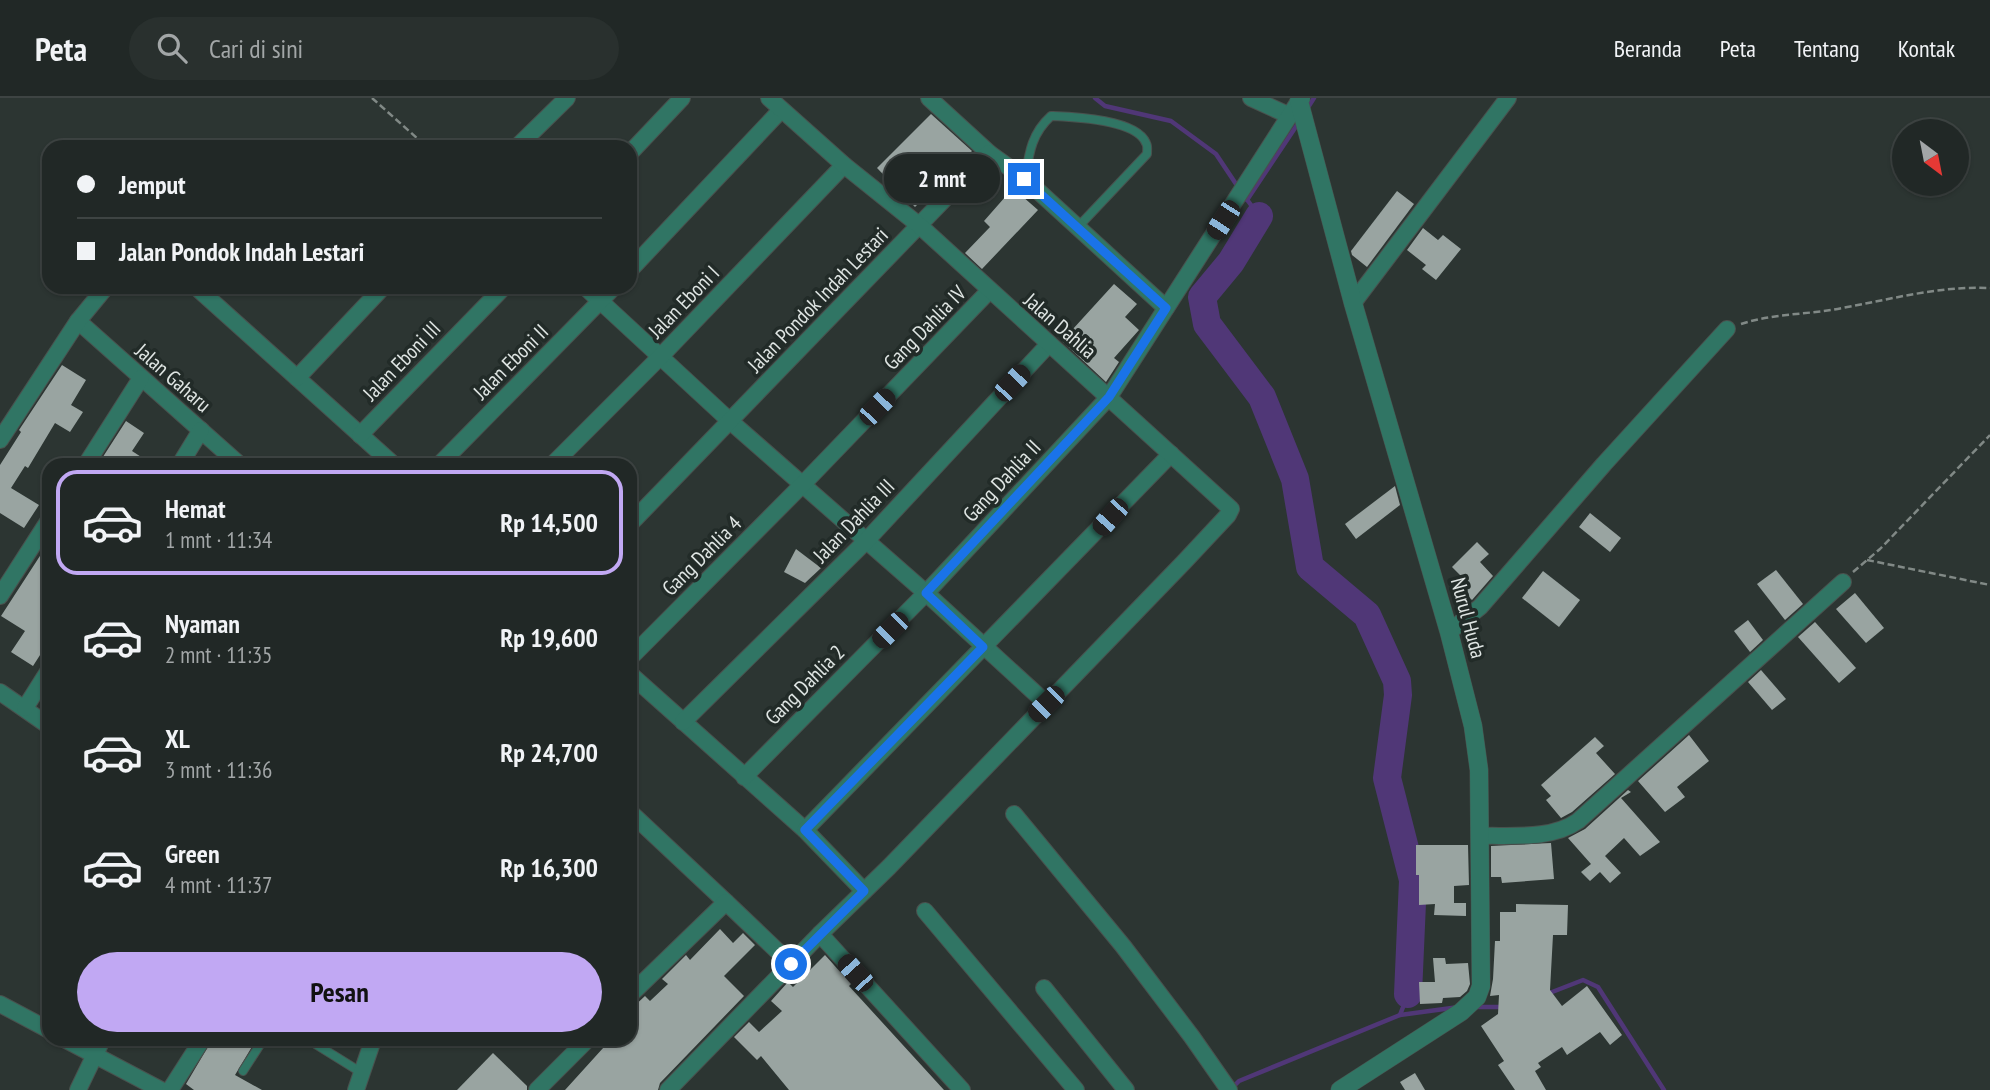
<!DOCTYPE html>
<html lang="id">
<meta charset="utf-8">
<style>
body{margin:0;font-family:"PT Sans Narrow",sans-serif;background:#29302e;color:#f1f3f6;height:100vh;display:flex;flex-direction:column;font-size:26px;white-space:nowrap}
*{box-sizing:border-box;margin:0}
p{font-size:23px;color:#a2a6a7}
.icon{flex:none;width:38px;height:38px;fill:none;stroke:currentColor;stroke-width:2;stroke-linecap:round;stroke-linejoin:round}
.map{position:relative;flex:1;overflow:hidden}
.sheet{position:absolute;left:42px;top:360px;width:595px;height:588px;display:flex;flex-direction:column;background:#212826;border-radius:21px;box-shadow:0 2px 5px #0004,0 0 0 2px #3e4443}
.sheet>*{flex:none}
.hud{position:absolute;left:42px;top:42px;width:595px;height:154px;border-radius:21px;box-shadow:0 2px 5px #0004,0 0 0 2px #3e4443;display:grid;align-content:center;height:154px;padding:0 35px;background:#212826}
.needle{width:46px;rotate:148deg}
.buttons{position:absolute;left:1892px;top:21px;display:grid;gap:14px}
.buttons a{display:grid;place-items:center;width:77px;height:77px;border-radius:50%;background:#212826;box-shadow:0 2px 5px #0004,0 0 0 2px #3e4443;font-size:35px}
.end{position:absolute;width:32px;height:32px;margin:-16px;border:9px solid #1a73e8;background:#fff;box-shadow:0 0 0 4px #fff}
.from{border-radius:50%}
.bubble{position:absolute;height:49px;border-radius:24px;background:#212826;box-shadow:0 2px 5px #0004,0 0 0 2px #3e4443;font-size:23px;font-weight:700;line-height:49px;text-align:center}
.car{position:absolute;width:21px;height:42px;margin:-21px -10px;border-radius:9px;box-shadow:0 0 5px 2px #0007;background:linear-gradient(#222 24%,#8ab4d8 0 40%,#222 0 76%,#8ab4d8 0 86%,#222 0)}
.hud b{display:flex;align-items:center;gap:24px;height:66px;font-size:26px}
.hud b+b{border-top:2px solid #3e4443}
.hud i{width:18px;height:18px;background:#f1f3f6}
ul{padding:12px 0 0;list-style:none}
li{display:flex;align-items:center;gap:21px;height:105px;margin:0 14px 10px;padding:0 21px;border:4px solid transparent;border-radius:21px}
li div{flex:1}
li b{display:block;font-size:26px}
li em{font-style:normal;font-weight:700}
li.active{border-color:#c1a8f3}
li>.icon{width:63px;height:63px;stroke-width:1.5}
.primary-button{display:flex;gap:14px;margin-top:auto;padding:14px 35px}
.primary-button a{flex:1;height:80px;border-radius:42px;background:#c1a8f3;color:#111;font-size:28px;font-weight:700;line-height:80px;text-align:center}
header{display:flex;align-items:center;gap:42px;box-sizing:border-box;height:98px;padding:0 35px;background:#212826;border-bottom:2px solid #3e4443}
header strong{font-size:33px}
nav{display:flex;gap:38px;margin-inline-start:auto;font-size:24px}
.search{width:490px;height:63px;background:#29302e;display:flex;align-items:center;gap:18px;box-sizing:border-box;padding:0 24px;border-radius:38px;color:#a2a6a7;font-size:26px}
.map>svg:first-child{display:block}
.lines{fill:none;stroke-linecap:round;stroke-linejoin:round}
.stream{stroke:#503777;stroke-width:4.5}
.river{stroke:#503777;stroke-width:28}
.building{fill:#99a4a1}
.service-casing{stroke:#49514e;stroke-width:10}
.minor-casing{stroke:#49514e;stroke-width:18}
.tertiary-casing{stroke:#49514e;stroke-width:19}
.path{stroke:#818986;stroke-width:2.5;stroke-dasharray:7 3.5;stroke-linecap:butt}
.service{stroke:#307564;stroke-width:8}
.minor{stroke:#307564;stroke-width:16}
.tertiary{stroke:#307564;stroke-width:18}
.route{stroke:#1a73e8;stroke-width:9}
.labels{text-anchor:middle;stroke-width:7;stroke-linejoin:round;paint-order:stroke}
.street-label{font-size:21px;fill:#dfe5e3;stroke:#222b28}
</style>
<header>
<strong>Peta</strong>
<div class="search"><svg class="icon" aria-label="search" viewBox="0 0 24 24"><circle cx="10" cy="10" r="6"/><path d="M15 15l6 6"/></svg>Cari di sini</div>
<nav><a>Beranda</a><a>Peta</a><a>Tentang</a><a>Kontak</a></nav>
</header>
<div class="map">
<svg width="1990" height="992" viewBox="0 0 1990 992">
<rect width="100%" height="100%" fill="#2c3532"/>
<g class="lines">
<g class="stream">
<path d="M1095 0 1105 8 1171 23 1216 56 1238 89"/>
<path d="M1307 11 1314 0"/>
<path d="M1243 96 1259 118"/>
<path d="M1247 102 1299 24"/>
<path d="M1547 896 1583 882 1598 889 1664 992"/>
<path d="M1474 909H1504"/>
<path d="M1400 917 1459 909"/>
<path d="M1233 989 1239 983 1400 917 1408 896"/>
</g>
<path class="river" d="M1259 118 1231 164 1202 199 1207 226 1262 299 1295 381 1310 469 1367 517 1397 583 1398 597 1387 680 1413 782 1408 896"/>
</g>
<g class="building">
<path d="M931 16 972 53 915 109 877 70Z"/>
<path d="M1013 90 1038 112 982 171 965 155 990 129 984 123Z"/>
<path d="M1397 93 1414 106 1367 169 1352 157 1351 153Z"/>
<path d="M1423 130 1438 142 1443 137 1461 151 1436 182 1422 171 1426 167 1407 152Z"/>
<path d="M1114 186 1137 206 1125 219 1139 232 1114 260 1119 264 1106 284 1062 243Z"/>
<path d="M62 267 86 282 71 307 83 314 70 334 55 325 28 370 25 368 11 390 39 407 24 430 0 415V367L21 334 19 332Z"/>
<path d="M126 323 144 335 132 353 155 368H103L99 365Z"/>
<path d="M1395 388 1400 407 1356 441 1345 426Z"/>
<path d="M1590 415 1621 440 1610 454 1579 429Z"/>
<path d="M49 444V543L33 568 11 554 25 533 1 518Z"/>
<path d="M1477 444 1489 456 1480 464 1493 478 1472 502 1467 497 1463 501 1454 493 1465 482 1452 469Z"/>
<path d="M796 451 821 470 805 485 784 474Z"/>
<path d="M1776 472 1803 506 1785 522 1757 486Z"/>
<path d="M1543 473 1580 502 1559 529 1522 500Z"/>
<path d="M1855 495 1884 530 1866 545 1836 511Z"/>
<path d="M1748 522 1763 542 1750 554 1734 533Z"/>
<path d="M1815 524 1856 570 1839 585 1798 539Z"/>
<path d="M1761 572 1786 601 1772 612 1748 584Z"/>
<path d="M1689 637 1709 663 1677 689 1685 699 1665 714 1638 683Z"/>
<path d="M1595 639 1604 648 1596 655 1615 676 1572 714 1561 720 1546 702 1551 698 1541 687Z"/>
<path d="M1628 692 1631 694 1621 700 1660 744 1640 758 1624 740 1605 758 1621 775 1610 785 1600 774 1590 783 1581 774 1591 766 1568 740 1585 731Z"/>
<path d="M1551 745 1554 781 1502 785 1501 779H1491V748Z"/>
<path d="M1416 747H1468L1469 787 1454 788V805H1466V818L1434 817 1435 806 1419 807V777H1416Z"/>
<path d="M1516 806 1568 807 1567 837H1553L1550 892 1562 908 1587 888 1622 937 1610 947 1600 934 1567 957 1562 949 1538 965 1541 969 1535 973 1546 992H1515L1498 967 1504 963 1481 928 1498 916 1499 897 1490 898 1493 881 1495 843H1500V814H1516Z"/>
<path d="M720 831 733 845 743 835 755 847 724 878 744 898 660 985 658 992H565L604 949 597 942H630V912L645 898 650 903 668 886 662 881 686 857 690 862Z"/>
<path d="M825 857 851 886 849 888 944 992H789L761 958 757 962 734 939 749 924 759 934 782 913 771 903 788 884 793 889Z"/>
<path d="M1433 860H1445L1446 866 1468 865 1470 886 1467 893 1460 899 1443 900 1442 905 1420 906 1419 884H1435Z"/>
<path d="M212 942H256L235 977 262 992H194L186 986Z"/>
<path d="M493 955 527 988V992H457Z"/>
<path d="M1415 975 1425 992H1405L1400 984Z"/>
</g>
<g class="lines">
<g class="service-casing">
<g id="service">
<path d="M1025 81C1029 56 1031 36 1051 18 1073 19 1136 21 1146 45 1148 48 1147 53 1147 56L1077 130"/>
<path d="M309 942 362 975"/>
<path d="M243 973 263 942"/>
</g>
</g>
<g class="minor-casing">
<g id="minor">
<path d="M929 0 989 55"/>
<path d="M1251 0 1288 17"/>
<path d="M517 49 567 0"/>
<path d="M630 55 682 0"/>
<path d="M630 172 781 12"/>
<path d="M196 189 395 368"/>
<path d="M585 189 730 323 926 495 1047 606"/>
<path d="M1353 205 1508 0"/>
<path d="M78 223 241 368"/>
<path d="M297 280 383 189"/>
<path d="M360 337 504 189"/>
<path d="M0 342 78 223 106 189"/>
<path d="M85 368 141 280"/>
<path d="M179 368 201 332"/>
<path d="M438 368 614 189"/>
<path d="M551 368 660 259 844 67"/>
<path d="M630 426 989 55 1025 81 1166 210"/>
<path d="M0 498 49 422"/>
<path d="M1449 534 1480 509 1604 366 1727 231"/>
<path d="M630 560 803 386 989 193"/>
<path d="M630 576 805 732 864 793"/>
<path d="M0 594 49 628"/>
<path d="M25 610 49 572"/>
<path d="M683 624 867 442 1049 246"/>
<path d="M744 679 926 495 1109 299 1299 3"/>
<path d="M630 714 726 804"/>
<path d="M1014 716 1123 848 1192 939 1229 992"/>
<path d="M805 732 1171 356"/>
<path d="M1480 738C1511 737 1551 742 1578 723L1843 484"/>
<path d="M925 813 1076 992"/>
<path d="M820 836 962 992"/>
<path d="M1044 890 1126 992"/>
<path d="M630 897 726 804 791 866"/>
<path d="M0 906 49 932"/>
<path d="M66 942 161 992"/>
<path d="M78 992 102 942"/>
<path d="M170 992 202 942"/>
<path d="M356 992 373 942"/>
<path d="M537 992 587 942"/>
<path d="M668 992 820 836 889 769 1184 464 1228 417 1231 411 920 128 844 67 769 0"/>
</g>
</g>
<g class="tertiary-casing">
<path id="tertiary" d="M1301 0 1299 3 1353 205 1449 534 1473 628 1479 672 1481 888 1477 899 1461 914 1340 992"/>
</g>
<g class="path">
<path d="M372 0 427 49"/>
<path d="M1741 226C1774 215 1808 217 1842 210 1893 201 1937 188 1990 190"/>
<path d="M1867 462 1990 487"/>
<path d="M1853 474 1880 451 1990 337"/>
</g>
<use href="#service" class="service"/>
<use href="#minor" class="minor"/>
<use href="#tertiary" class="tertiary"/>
</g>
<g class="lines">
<path class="route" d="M791 866 864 793 805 732 983 549 926 495 1109 299 1166 210 1024 81"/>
</g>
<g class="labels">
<g class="street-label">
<text transform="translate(818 202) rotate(-46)" y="7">Jalan Pondok Indah Lestari</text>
<text transform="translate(684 204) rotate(-46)" y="7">Jalan Eboni I</text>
<text transform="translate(1060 228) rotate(41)" y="7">Jalan Dahlia</text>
<text transform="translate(925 230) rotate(-46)" y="7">Gang Dahlia IV</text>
<text transform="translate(402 263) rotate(-46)" y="7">Jalan Eboni III</text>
<text transform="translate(511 264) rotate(-45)" y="7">Jalan Eboni II</text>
<text transform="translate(173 280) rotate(41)" y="7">Jalan Gaharu</text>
<text transform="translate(1002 383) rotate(-47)" y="7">Gang Dahlia II</text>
<text transform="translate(854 423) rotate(-46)" y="7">Jalan Dahlia III</text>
<text transform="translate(702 458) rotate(-45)" y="7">Gang Dahlia 4</text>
<text transform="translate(1468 520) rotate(75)" y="7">Nurul Huda</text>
<text transform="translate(805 587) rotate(-45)" y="7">Gang Dahlia 2</text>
</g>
</g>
</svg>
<div class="buttons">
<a><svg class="needle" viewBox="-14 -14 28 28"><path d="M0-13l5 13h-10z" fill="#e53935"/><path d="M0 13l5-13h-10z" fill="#a2a6a7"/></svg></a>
</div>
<i class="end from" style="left:791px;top:866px"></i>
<i class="end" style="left:1024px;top:81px"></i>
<div class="bubble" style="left:884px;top:56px;width:116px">2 mnt</div>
<i class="car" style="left:1223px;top:122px;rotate:213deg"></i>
<i class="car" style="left:1012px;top:285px;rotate:43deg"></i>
<i class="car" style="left:877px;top:309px;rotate:44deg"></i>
<i class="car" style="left:1110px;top:419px;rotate:222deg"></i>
<i class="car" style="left:890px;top:532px;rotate:225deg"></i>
<i class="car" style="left:1046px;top:606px;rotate:225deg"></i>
<i class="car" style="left:855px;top:875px;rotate:318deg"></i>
<div class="hud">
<b><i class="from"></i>Jemput</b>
<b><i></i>Jalan Pondok Indah Lestari</b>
</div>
<section class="sheet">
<ul>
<li class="active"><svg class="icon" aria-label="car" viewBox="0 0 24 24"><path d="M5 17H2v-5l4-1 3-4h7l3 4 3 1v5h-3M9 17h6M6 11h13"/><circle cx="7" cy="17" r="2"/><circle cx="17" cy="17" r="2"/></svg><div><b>Hemat</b><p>1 mnt · 11:34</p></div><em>Rp 14,500</em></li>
<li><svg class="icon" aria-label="car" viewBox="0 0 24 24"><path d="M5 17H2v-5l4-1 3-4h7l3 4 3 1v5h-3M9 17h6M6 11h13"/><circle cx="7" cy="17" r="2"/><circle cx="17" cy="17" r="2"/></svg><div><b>Nyaman</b><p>2 mnt · 11:35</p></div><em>Rp 19,600</em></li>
<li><svg class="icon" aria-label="car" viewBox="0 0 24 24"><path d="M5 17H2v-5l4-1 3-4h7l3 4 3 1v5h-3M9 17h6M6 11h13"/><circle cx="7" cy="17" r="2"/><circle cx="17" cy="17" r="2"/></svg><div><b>XL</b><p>3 mnt · 11:36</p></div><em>Rp 24,700</em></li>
<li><svg class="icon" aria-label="car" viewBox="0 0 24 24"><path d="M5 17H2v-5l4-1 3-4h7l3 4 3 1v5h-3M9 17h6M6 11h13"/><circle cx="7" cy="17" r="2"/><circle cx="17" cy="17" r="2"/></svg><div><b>Green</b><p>4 mnt · 11:37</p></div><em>Rp 16,300</em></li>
</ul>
<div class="primary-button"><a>Pesan</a></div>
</section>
</div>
